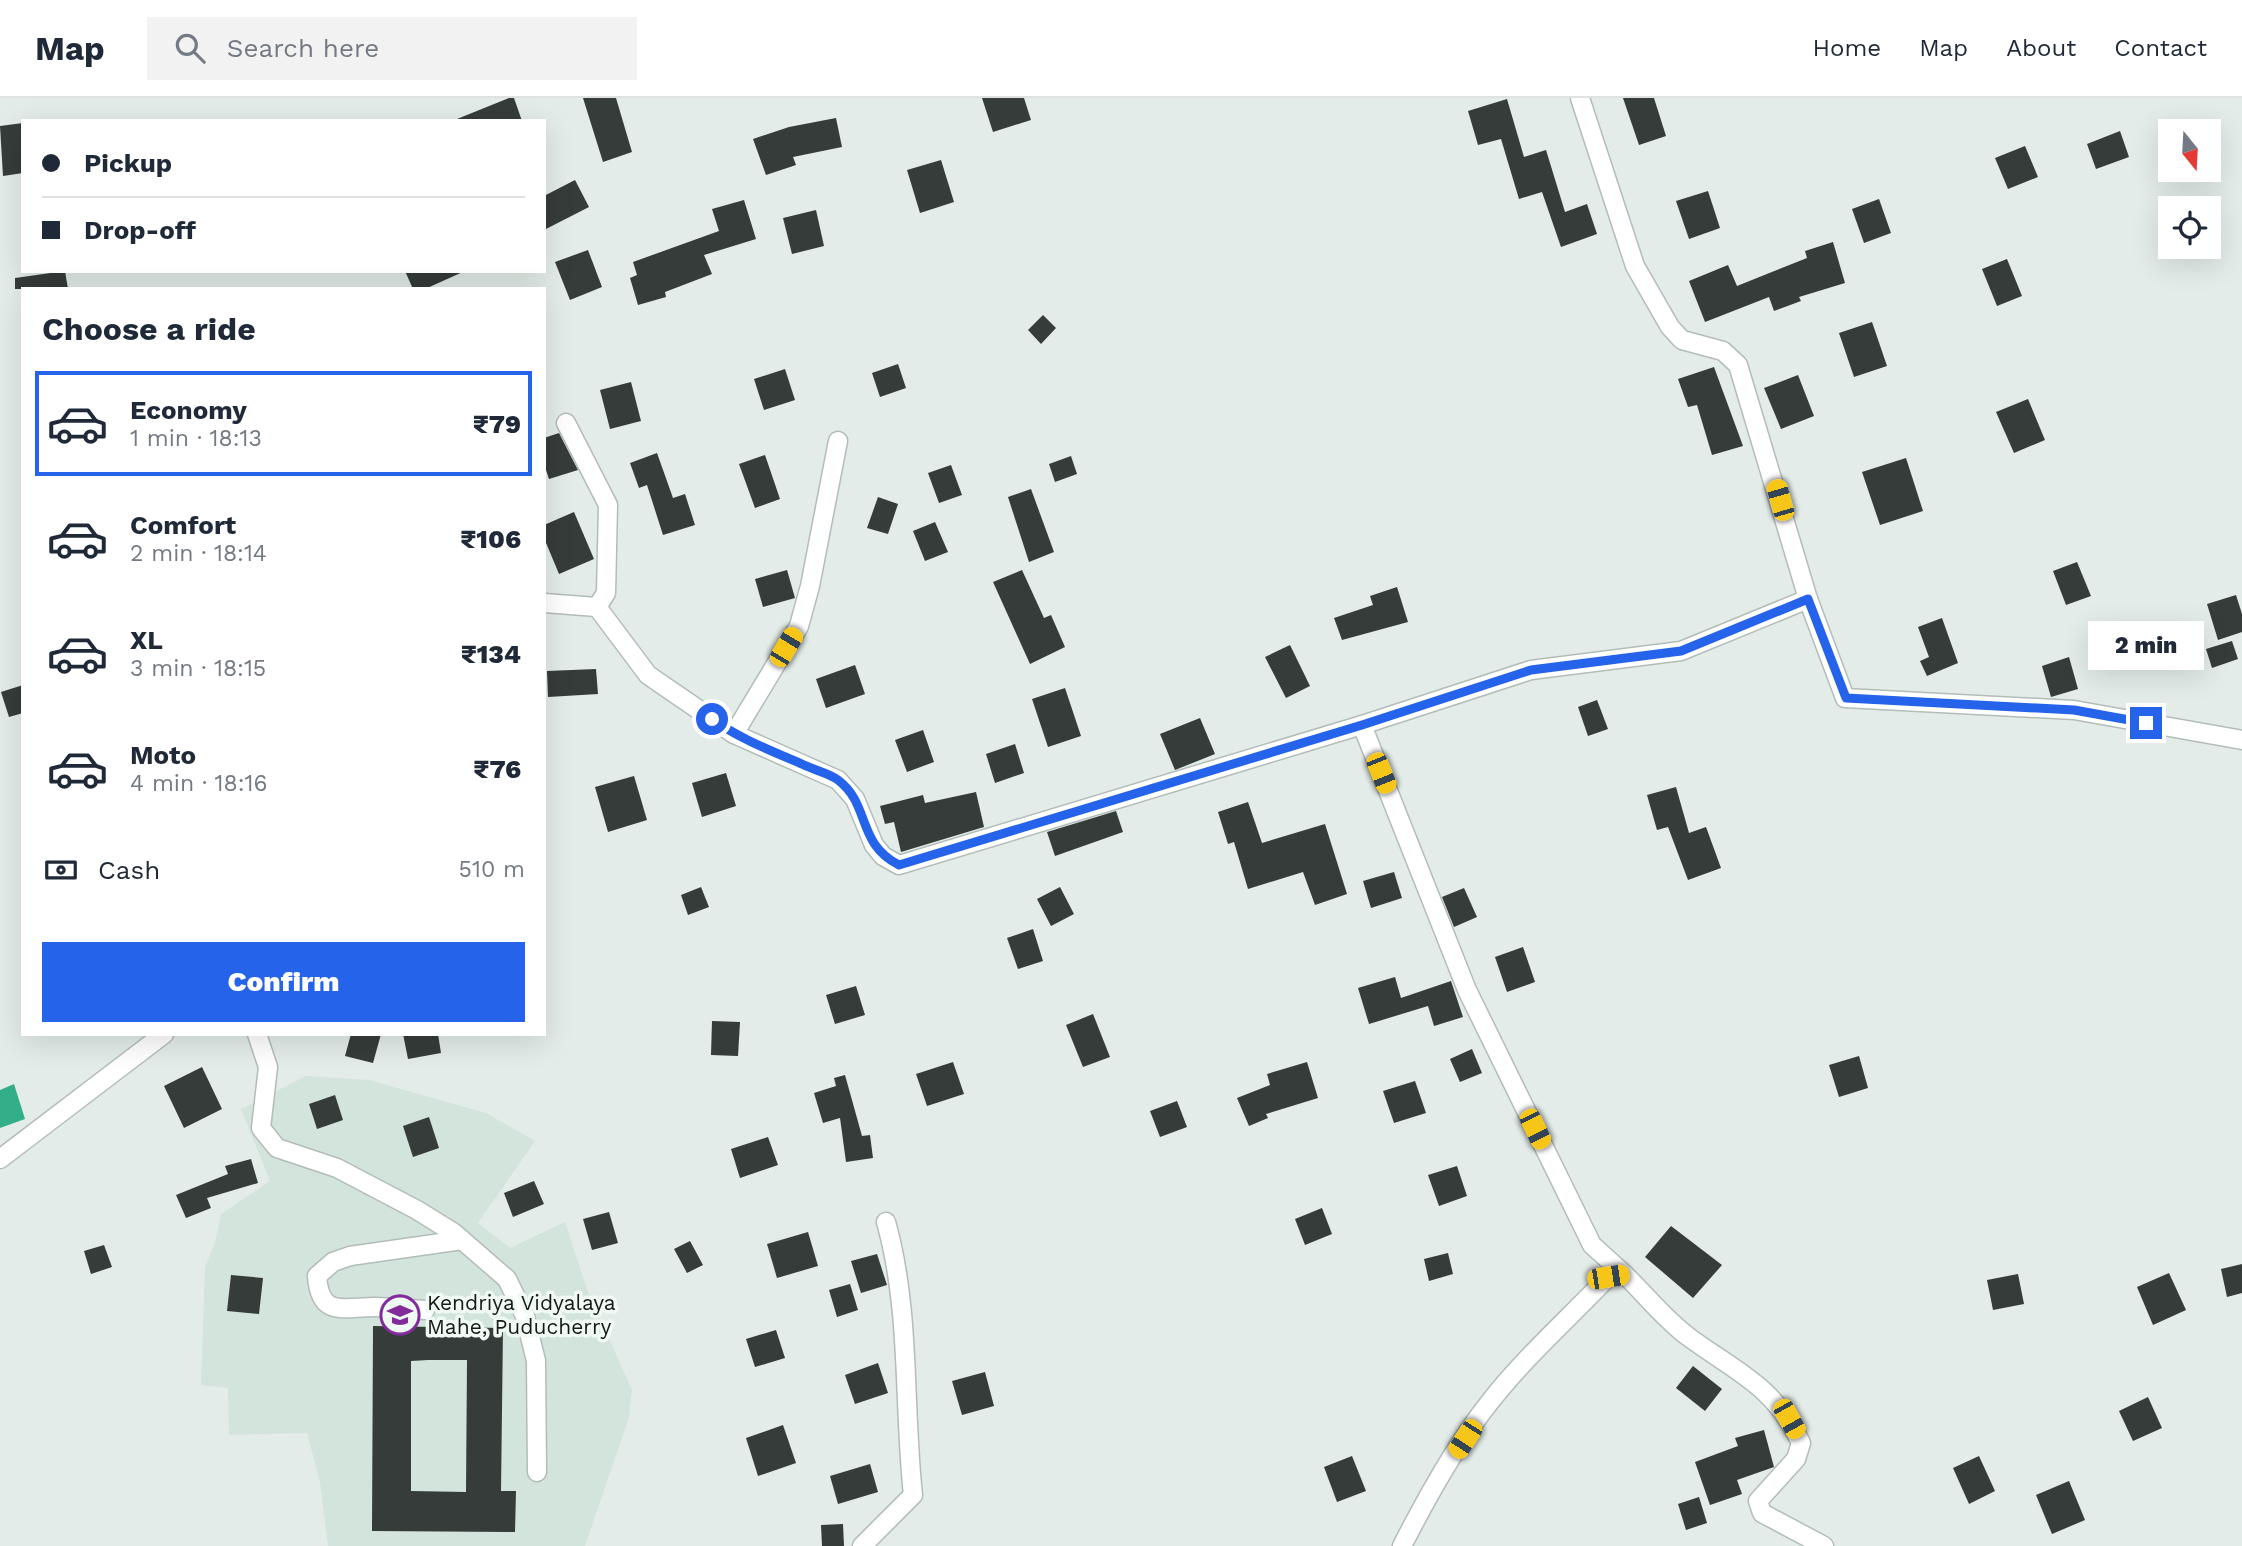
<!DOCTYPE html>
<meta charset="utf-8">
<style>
body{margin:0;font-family:"Work Sans",sans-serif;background:#f2f2f3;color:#1f2937;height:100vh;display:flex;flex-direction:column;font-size:26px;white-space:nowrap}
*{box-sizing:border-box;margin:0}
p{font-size:23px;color:#747a83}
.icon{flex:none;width:38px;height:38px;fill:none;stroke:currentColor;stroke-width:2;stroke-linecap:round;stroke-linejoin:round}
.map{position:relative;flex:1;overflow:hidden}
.sheet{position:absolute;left:21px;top:189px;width:525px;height:749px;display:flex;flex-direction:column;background:#fff;border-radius:0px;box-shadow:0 7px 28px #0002}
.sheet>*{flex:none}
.guide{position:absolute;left:21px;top:21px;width:525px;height:154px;border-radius:0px;box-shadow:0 7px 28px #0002;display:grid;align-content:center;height:154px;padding:0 21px;background:#fff}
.needle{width:46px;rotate:162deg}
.controls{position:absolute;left:2158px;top:21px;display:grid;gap:14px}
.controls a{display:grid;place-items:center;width:63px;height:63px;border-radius:0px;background:#fff;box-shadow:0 7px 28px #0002;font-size:35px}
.end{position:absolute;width:32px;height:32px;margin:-16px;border:9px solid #2563eb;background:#fff;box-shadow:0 0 0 4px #fff}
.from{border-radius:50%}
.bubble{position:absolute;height:49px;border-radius:0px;background:#fff;box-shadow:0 7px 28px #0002;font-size:23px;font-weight:800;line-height:49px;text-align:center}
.car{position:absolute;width:21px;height:42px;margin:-21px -10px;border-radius:9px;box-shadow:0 0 5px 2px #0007;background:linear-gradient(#f5c518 24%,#345 0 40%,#f5c518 0 76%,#345 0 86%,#f5c518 0)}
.guide b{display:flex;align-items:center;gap:24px;height:66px;font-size:26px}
.guide b+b{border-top:2px solid #e0e1e3}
.guide i{width:18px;height:18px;background:#1f2937}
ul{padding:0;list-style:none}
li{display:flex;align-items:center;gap:21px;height:105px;margin:0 14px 10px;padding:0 7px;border:4px solid transparent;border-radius:0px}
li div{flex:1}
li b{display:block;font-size:26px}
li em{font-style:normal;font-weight:800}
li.selected{border-color:#2563eb}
li>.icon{width:63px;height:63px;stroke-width:1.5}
h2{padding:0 21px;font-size:32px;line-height:84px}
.pay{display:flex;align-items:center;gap:18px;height:77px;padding:0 21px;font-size:26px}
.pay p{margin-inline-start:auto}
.cta{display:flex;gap:14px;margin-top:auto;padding:14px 21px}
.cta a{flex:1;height:80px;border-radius:0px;background:#2563eb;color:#fff;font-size:28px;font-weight:800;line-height:80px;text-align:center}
header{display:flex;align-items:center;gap:42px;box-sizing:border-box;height:98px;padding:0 35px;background:#fff;border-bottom:2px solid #e0e1e3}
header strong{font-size:33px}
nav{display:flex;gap:38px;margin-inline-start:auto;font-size:24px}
.search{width:490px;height:63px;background:#f2f2f3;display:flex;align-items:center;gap:18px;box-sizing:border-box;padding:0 24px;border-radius:0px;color:#747a83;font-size:26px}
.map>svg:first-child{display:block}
.built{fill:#d2e4dc}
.water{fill:#32af88}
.building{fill:#353c39;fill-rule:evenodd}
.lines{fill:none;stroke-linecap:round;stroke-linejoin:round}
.minor-casing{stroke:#b3bdb8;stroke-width:21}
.minor{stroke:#fff;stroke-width:18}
.route{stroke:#2563eb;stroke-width:9}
.labels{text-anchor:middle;stroke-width:7;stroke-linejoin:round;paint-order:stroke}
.poi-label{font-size:21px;fill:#161918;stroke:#f0faf5;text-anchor:start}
</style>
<header>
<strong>Map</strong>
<div class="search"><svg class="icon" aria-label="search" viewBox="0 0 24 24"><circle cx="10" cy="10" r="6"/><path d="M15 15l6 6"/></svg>Search here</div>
<nav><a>Home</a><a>Map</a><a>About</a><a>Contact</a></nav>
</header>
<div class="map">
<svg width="2242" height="1448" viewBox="0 0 2242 1448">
<rect width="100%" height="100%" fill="#e3ece8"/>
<path class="built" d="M306 978 369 982 486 1015 535 1043 478 1125 510 1150 565 1124 588 1194 632 1292 629 1319 585 1448H328L320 1384 307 1335 229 1337 228 1290 201 1287 205 1169 215 1145 221 1116 270 1083 241 1011Z"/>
<path class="water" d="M14 986 25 1021 0 1030V992Z"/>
<g class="building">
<path d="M509 0H514L522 23H452Z"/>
<path d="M583 0H616L632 54 603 64Z"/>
<path d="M982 0H1024L1031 22 993 34Z"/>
<path d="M1623 0H1654L1666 38 1639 47Z"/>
<path d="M1507 1 1524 59 1546 52 1565 114 1587 106 1597 136 1561 149 1542 94 1519 101 1501 41 1478 47 1468 13Z"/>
<path d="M836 20 842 49 793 59 796 67 766 77 753 41 789 29Z"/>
<path d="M23 25V75L3 78 0 28Z"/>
<path d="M2120 33 2129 59 2096 71 2087 46Z"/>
<path d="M2025 48 2038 79 2008 91 1995 60Z"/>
<path d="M941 62 954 104 920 115 907 72Z"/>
<path d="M575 82 589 109 544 132V98Z"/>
<path d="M1708 93 1720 130 1689 141 1676 103Z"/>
<path d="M1879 101 1891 135 1864 145 1852 111Z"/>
<path d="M744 102 756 141 704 157 712 176 665 194 666 199 638 207 630 180 637 177 633 164 719 133 712 111Z"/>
<path d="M816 112 824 148 792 156 783 120Z"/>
<path d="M1833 144 1845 185 1799 199 1801 203 1774 213 1769 199 1705 224 1689 183 1728 167 1737 188 1807 160 1805 153Z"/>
<path d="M588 152 602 189 570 202 555 164Z"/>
<path d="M2007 161 2022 198 1997 208 1982 171Z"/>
<path d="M65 173 68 191H15V180Z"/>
<path d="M405 173H465L425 191H413Z"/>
<path d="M1043 217 1056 230 1041 246 1028 232Z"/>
<path d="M1872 224 1887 268 1854 279 1839 235Z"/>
<path d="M898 266 906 290 880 299 872 275Z"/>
<path d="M1714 269 1743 348 1712 357 1697 307 1688 309 1678 281Z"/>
<path d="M785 271 795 302 764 312 754 281Z"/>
<path d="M1798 277 1814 318 1781 331 1764 290Z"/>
<path d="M631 284 641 323 610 331 600 292Z"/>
<path d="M2028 301 2045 342 2014 355 1996 314Z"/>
<path d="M559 335 578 372 549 381 544 366V340Z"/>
<path d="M657 355 673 400 685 396 695 427 663 437 647 387 639 390 630 365Z"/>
<path d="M765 357 780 401 755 410 739 366Z"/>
<path d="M1071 358 1077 376 1055 384 1049 366Z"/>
<path d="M1906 360 1923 413 1880 427 1862 374Z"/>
<path d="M951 367 962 397 939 405 928 375Z"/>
<path d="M1031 391 1054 454 1029 464 1008 399Z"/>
<path d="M878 399 898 406 888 436 867 430Z"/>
<path d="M574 414 594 461 559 476 544 440V427Z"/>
<path d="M935 424 948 454 925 463 913 433Z"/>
<path d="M2077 464 2091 498 2066 507 2053 473Z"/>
<path d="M787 472 795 500 763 509 755 481Z"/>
<path d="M1022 472 1044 520 1051 517 1065 549 1030 566 993 484Z"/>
<path d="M1397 489 1408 524 1342 542 1334 520 1373 507 1370 498Z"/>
<path d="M2236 497 2242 516V534L2218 542 2207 506Z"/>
<path d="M1942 520 1958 565 1927 578 1920 563 1929 559 1918 529Z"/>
<path d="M2232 543 2238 561 2212 570 2206 551Z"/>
<path d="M1290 547 1310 588 1286 600 1265 559Z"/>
<path d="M2069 559 2078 591 2051 599 2042 568Z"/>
<path d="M855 567 865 596 826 610 816 581Z"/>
<path d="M596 571 598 596 548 599 547 573Z"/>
<path d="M23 587V615L9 619 1 594Z"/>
<path d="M1065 590 1081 638 1048 649 1032 601Z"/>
<path d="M1597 602 1608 631 1588 638 1578 609Z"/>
<path d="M1200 620 1215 656 1175 672 1160 636Z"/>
<path d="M923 632 934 664 907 674 895 642Z"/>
<path d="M1015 646 1024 675 995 685 986 656Z"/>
<path d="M726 675 736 708 702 719 692 685Z"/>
<path d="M634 678 647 722 608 734 595 689Z"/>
<path d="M1676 689 1689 735 1706 729 1721 770 1688 782 1668 729 1657 732 1647 697Z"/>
<path d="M976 694 984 729 901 754 894 724 885 726 880 708 923 697 925 705Z"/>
<path d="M1248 704 1262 745 1325 726 1347 796 1315 807 1303 774 1248 791 1234 744 1228 746 1218 714Z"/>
<path d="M1116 713 1123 734 1055 758 1047 734Z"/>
<path d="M1394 774 1402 800 1371 810 1363 783Z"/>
<path d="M701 789 709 809 688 817 681 797Z"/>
<path d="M1060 789 1074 816 1051 828 1037 801Z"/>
<path d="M1464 790 1477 819 1454 829 1442 799Z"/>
<path d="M1033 831 1043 863 1018 871 1007 840Z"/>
<path d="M1523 849 1535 884 1507 894 1495 859Z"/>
<path d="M1395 879 1401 900 1451 883 1463 919 1434 928 1428 908 1369 926 1358 890Z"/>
<path d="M856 888 865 917 835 926 826 897Z"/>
<path d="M1093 916 1110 959 1083 969 1066 927Z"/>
<path d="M712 923 740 924 738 958 711 957Z"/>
<path d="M351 936H381L373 965 345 958Z"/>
<path d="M403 936H438L441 955 408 961Z"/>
<path d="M1472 951 1482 975 1460 984 1450 961Z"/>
<path d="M1859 958 1868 990 1839 999 1829 967Z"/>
<path d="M953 964 964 996 927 1008 916 976Z"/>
<path d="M1307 964 1318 1000 1266 1016 1268 1020 1249 1028 1237 1000 1270 987 1267 976Z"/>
<path d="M202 969 222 1011 184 1030 164 988Z"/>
<path d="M845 977 862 1038 870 1037 873 1060 846 1064 840 1020 823 1025 814 995 836 988 834 980Z"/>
<path d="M1415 983 1426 1015 1394 1025 1383 993Z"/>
<path d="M335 997 343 1022 317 1031 309 1006Z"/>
<path d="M1177 1003 1187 1029 1160 1039 1150 1013Z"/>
<path d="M429 1019 439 1050 413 1059 403 1028Z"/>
<path d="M768 1039 778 1067 740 1080 731 1051Z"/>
<path d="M251 1061 258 1085 207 1100 211 1110 186 1120 176 1097 228 1076 225 1068Z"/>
<path d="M1457 1068 1467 1098 1439 1108 1428 1077Z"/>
<path d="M534 1083 544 1106 513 1119 504 1095Z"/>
<path d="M1322 1110 1332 1136 1305 1147 1295 1121Z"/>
<path d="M609 1114 618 1145 592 1152 583 1121Z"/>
<path d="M1671 1128 1722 1167 1693 1200 1645 1159Z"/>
<path d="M808 1134 818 1168 777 1180 767 1146Z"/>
<path d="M690 1143 703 1167 687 1175 674 1151Z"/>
<path d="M104 1147 112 1169 91 1176 84 1153Z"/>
<path d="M1448 1155 1453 1176 1429 1183 1424 1161Z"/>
<path d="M877 1156 887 1187 861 1195 851 1163Z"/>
<path d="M2242 1166V1195L2227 1199 2221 1171Z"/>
<path d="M2169 1175 2186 1212 2153 1227 2137 1189Z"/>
<path d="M2018 1176 2024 1206 1993 1212 1987 1182Z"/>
<path d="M231 1177 263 1180 259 1216 227 1213Z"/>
<path d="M850 1186 858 1212 837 1219 829 1192Z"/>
<path d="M373 1228 503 1230 501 1393H516L515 1434 372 1433ZM428 1262H467L466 1394 411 1393V1263Z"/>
<path d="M776 1232 785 1260 755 1269 746 1241Z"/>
<path d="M878 1265 888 1295 855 1306 845 1277Z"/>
<path d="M1693 1268 1722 1291 1705 1313 1676 1290Z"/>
<path d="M985 1274 994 1308 962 1317 952 1283Z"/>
<path d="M2148 1299 2162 1330 2133 1343 2119 1313Z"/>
<path d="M783 1327 796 1365 758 1378 746 1340Z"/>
<path d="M1764 1332 1774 1369 1737 1382 1742 1396 1710 1407 1695 1364 1738 1348 1735 1340Z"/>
<path d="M1352 1358 1366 1393 1337 1404 1324 1369Z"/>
<path d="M1979 1358 1995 1393 1969 1406 1953 1370Z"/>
<path d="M870 1366 878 1394 838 1406 830 1378Z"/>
<path d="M2069 1383 2085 1422 2052 1436 2036 1397Z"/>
<path d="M1699 1399 1707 1425 1686 1432 1678 1406Z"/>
<path d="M843 1426 844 1448H822L821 1427Z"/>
</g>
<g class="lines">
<g class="minor-casing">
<g id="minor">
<path d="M1580 0 1635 168 1670 229 1682 242 1723 253 1738 267 1808 501 1845 600 2074 612 2242 642"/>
<path d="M566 325 608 407 606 495 597 509"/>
<path d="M544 505 597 509 648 577 734 636 838 682 855 701 874 747 883 758 899 767 1362 627 1531 572 1681 553 1808 501"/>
<path d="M1362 627 1467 892 1592 1147 1624 1176"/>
<path d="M734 636 799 528 810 488 838 343"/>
<path d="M257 936 268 969 261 1030 277 1050 337 1070 417 1112 454 1135 507 1181 525 1218 536 1263 537 1374"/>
<path d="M0 1061 164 936"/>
<path d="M425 1212C408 1211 391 1209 374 1209 343 1209 320 1220 317 1178L333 1164 350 1158 462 1142"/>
<path d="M862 1448 913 1397C903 1306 911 1213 886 1124"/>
<path d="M1402 1448C1427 1399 1455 1348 1489 1305 1525 1259 1568 1221 1608 1179L1624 1176C1646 1197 1666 1223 1690 1240 1738 1275 1774 1288 1801 1345L1796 1361 1758 1403 1762 1415 1824 1448"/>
</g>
</g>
<use href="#minor" class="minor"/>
</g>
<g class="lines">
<path class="route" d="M712 621C740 641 772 653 804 667 814 672 829 675 838 682 871 707 856 745 899 767L1362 627 1531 572 1681 553 1808 501 1846 600 2074 612 2146 625"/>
</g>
<defs>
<g id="school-ring" transform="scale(2.0125)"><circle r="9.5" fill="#f0faf5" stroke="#822c9b" stroke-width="1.5"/><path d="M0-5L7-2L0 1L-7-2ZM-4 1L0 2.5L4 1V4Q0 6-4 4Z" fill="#822c9b"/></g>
</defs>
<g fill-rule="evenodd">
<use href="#school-ring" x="400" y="1217"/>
</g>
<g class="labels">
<g class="poi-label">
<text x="427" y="1212">Kendriya Vidyalaya<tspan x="427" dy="24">Mahe, Puducherry</tspan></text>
</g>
</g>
</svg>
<div class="controls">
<a><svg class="needle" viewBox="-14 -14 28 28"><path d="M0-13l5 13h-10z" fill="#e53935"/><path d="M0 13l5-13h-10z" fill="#747a83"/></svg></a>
<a><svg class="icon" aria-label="locate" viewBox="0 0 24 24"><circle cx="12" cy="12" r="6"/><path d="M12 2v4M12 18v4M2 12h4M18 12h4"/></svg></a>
</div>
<i class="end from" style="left:712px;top:621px"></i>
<i class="end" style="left:2146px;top:625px"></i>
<div class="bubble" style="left:2088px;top:523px;width:116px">2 min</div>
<i class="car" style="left:1780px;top:402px;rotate:344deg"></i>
<i class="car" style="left:786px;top:549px;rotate:31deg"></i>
<i class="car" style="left:1381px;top:675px;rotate:158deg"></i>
<i class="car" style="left:1535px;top:1031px;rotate:154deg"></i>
<i class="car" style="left:1608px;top:1179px;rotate:81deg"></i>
<i class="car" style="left:1789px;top:1321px;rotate:151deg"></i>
<i class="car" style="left:1465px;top:1341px;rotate:213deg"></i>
<div class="guide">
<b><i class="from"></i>Pickup</b>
<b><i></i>Drop-off</b>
</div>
<section class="sheet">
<h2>Choose a ride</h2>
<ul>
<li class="selected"><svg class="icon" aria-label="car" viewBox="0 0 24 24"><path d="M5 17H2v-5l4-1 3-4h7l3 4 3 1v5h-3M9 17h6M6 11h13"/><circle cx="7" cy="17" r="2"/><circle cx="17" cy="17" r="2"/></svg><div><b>Economy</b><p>1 min · 18:13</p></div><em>₹79</em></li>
<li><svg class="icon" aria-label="car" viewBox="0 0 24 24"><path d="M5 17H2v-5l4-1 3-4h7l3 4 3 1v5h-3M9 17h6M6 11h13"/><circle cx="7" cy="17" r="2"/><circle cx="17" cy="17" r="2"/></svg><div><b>Comfort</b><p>2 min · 18:14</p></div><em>₹106</em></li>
<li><svg class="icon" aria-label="car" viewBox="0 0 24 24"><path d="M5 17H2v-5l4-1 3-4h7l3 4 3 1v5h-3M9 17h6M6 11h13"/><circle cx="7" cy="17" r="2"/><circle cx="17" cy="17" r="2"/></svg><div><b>XL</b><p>3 min · 18:15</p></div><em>₹134</em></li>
<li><svg class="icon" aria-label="car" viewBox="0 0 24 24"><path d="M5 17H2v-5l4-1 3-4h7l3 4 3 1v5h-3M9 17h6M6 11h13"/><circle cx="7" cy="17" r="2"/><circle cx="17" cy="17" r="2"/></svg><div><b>Moto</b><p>4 min · 18:16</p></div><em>₹76</em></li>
</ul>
<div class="pay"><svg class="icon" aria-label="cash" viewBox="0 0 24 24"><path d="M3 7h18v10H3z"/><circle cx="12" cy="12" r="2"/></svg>Cash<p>510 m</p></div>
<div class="cta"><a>Confirm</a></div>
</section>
</div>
